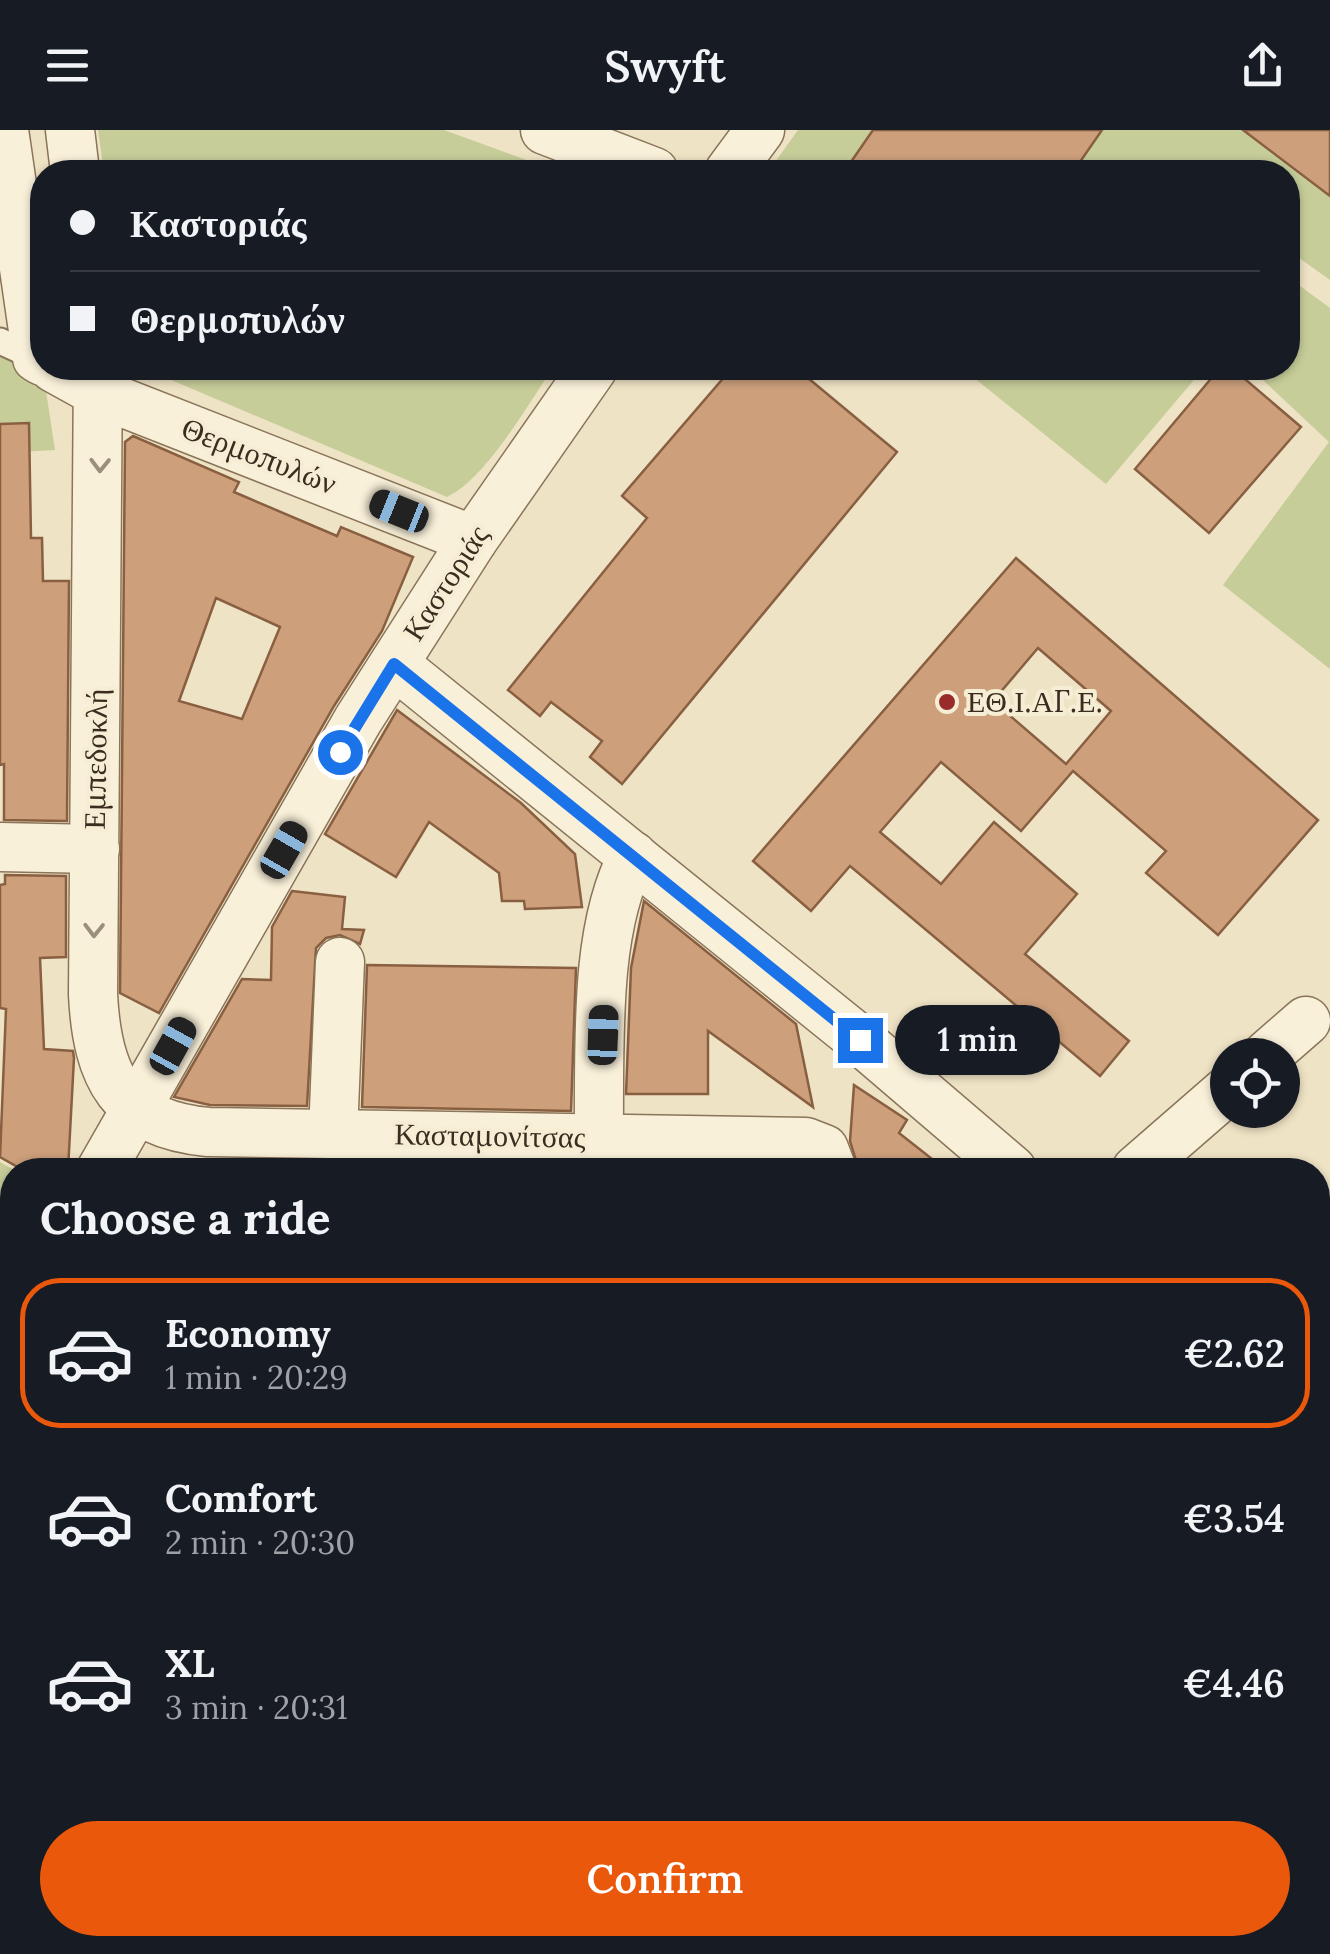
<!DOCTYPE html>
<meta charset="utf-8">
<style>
body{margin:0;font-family:Lora,serif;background:#242831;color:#f1f3f6;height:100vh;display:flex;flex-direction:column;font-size:38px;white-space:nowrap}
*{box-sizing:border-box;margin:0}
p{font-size:32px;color:#9ea1a6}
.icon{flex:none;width:55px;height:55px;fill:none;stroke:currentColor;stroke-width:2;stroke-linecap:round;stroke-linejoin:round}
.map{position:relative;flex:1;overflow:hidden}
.drawer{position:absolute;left:0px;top:1028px;width:1330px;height:798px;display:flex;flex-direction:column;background:#171b24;border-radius:40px 40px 0 0;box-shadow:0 2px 8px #0004}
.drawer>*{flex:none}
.top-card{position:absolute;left:30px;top:30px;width:1270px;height:220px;border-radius:40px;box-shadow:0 2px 8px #0004;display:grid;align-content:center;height:220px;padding:0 40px;background:#171b24}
.fabs{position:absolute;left:1210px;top:908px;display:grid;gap:20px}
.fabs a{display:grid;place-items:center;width:90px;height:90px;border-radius:50%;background:#171b24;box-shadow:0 2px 8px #0004;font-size:50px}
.end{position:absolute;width:45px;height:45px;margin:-22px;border:12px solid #1a73e8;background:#fff;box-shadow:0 0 0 5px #fff}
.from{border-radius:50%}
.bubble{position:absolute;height:70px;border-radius:35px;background:#171b24;box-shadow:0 2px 8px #0004;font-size:32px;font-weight:600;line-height:70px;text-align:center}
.car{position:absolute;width:30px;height:60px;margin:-30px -15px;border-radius:12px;box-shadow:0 0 8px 2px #0007;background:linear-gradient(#222 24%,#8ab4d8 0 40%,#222 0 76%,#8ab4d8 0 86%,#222 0)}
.top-card b{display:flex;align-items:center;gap:35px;height:95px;font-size:38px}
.top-card b+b{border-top:2px solid #363941}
.top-card i{width:25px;height:25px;background:#f1f3f6}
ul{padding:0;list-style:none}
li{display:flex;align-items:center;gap:30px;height:150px;margin:0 20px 15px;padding:0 20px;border:5px solid transparent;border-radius:40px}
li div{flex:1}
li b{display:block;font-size:38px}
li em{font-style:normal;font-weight:600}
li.selected{border-color:#ea580c}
li>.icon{width:90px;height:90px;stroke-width:1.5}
h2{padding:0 40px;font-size:45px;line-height:120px}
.primary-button{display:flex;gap:20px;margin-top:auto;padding:20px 40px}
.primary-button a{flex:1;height:115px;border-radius:60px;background:#ea580c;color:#fff;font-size:40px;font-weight:600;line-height:115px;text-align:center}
header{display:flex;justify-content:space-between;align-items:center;height:130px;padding:0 40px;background:#171b24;font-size:45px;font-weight:600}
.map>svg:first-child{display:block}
.green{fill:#c6cd99}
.building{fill:#cd9f7b;stroke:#895f41;stroke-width:2.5;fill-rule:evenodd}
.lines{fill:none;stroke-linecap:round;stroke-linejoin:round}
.lane-casing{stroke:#8a755b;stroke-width:29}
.street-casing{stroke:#8a755b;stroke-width:51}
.lane{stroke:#f9f0d9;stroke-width:25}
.street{stroke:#f9f0d9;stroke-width:48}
.oneway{stroke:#9a8e7c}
.route{stroke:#1a73e8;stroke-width:12}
.poi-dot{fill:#992c2b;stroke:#f6edd5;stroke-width:4}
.labels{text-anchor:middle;stroke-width:8;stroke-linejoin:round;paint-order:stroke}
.street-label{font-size:30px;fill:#3a2d1f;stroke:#f6edd5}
.poi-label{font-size:30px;fill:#3a2d1f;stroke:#f6edd5;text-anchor:start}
</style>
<header><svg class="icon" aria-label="menu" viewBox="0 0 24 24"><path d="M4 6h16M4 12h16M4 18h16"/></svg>Swyft<svg class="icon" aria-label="share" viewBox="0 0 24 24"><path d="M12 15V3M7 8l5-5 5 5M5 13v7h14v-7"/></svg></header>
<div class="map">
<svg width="1330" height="1824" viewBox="0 0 1330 1824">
<rect width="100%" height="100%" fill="#efe3c5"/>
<g class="green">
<path d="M98 0H444L559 42H104Z"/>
<path d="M798 0H873L844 42H768Z"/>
<path d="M1102 0H1241L1330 62V150L1288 120V42H1073Z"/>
<path d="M1288 147 1330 178V539L1223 455 1329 312 1250 238H1288Z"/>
<path d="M0 226 43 241 55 320 0 323Z"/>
<path d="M143 238H553C528 274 486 349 447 367Z"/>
<path d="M974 238H1204L1106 354 968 243Z"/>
<path d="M0 1032 14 1040 12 1138 0 1158Z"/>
<path d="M1330 1425V1824H1152L1147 1813 1318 1812V1426Z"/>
</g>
<g class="building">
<path d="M873 0H1102L1073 42H844Z"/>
<path d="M1243 0H1330V66Z"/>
<path d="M732 238H796L897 322 622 654 590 627 602 611 551 572 540 586 508 560 647 388 622 366Z"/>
<path d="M1220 238H1232L1301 297 1209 403 1135 339Z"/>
<path d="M29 293 31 408H42L43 451H69L67 691 4 690V634L0 635V294Z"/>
<path d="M133 306 239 352 234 362 337 406 341 397 413 427 382 501 334 576 159 883 120 863 125 312ZM216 468 280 497 242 589 179 571Z"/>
<path d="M1016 428 1318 690 1218 805 1146 743 1166 721 1073 641 1021 701 941 632 880 702 941 754 994 692 1077 764 1025 824 1129 911 1100 946 850 736 811 781 753 731ZM1038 518 1111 581 1066 634 993 571Z"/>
<path d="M397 580 521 673 575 724 582 777 525 779 524 771H502L499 743 429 692 396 747 325 704Z"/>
<path d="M5 745 66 746V827L40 828 44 919 73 921 74 928 68 1040H23L0 1027 6 879 0 878V755L5 754Z"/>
<path d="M292 761 345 767 342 799 364 800 360 814 340 805 326 808 316 818 307 976 210 975 174 967 242 849 271 850 272 797Z"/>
<path d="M644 771 796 894 813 977 708 901V964H626L631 838Z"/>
<path d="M367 835 576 838 571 981 362 977Z"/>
<path d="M854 955 907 990 899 1003 946 1040H859L850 1011Z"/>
<path d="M311 1031 418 1033V1040H311Z"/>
</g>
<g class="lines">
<g class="lane-casing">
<path id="lane" d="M0 211 37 228"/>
</g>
<g class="street-casing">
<g id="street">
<path d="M4 0 37 228 42 231"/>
<path d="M70 0 75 42"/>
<path d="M545 0 654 42"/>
<path d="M729 42 760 0"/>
<path d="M54 238 101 264 473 410"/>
<path d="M98 238 93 864C97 947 121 994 208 1002L806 1012 824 1019 832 1040"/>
<path d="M394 534 860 910 1012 1040"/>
<path d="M0 717 95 719"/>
<path d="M1267 925 1306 891"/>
<path d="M333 1004 340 832"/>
<path d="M598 1037C602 943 589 807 633 726"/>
<path d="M101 1040 358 590 473 410 593 238"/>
<path d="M1136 1040 1228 960"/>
<path d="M0 1211 12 1190"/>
<path d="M1318 1220 1330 1222"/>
<path d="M0 1543 12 1553"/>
<path d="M12 1747 8 1768 12 1793"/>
<path d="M309 1812 323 1824"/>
<path d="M572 1812 580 1824"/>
<path d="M729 1812 737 1824"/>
<path d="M1114 1812 1119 1824"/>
<path d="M405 1824 409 1812"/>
</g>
</g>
<use href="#lane" class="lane"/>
<use href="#street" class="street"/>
</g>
<defs><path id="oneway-chevron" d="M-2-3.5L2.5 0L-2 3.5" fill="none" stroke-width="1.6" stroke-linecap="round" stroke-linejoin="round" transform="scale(2.5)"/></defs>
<g class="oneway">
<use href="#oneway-chevron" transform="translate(100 335) rotate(91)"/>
<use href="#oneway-chevron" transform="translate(94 800) rotate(91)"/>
</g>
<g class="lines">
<path class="route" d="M340 622 394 534 860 910"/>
</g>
<circle class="poi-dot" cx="947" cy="572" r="10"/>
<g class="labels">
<g class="street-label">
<text transform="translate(259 326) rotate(21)" y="10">Θερμοπυλών</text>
<text transform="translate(446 453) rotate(-57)" y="10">Καστοριάς</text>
<text transform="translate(96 629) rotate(-89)" y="10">Εμπεδοκλή</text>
<text transform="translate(490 1006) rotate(1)" y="10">Κασταμονίτσας</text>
</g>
<g class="poi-label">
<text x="967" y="582">ΕΘ.Ι.ΑΓ.Ε.</text>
</g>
</g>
</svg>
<div class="fabs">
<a><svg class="icon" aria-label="locate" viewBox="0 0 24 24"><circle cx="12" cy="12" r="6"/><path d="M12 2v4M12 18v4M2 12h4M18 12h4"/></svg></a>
</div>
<i class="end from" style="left:340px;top:622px"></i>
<i class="end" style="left:860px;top:910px"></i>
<div class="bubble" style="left:895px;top:875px;width:165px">1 min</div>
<i class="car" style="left:399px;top:381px;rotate:292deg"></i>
<i class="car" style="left:284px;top:720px;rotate:30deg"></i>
<i class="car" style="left:603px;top:905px;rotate:2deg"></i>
<i class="car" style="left:173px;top:916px;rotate:29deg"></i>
<div class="top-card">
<b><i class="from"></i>Καστοριάς</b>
<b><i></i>Θερμοπυλών</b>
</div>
<section class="drawer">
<h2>Choose a ride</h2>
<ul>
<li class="selected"><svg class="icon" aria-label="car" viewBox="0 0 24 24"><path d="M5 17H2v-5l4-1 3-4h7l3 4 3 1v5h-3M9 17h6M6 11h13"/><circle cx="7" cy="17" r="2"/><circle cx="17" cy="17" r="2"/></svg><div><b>Economy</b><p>1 min · 20:29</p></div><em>€2.62</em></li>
<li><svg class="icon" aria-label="car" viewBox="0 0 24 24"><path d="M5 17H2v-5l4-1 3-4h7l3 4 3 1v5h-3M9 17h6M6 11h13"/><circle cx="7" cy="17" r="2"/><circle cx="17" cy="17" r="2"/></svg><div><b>Comfort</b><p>2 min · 20:30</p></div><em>€3.54</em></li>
<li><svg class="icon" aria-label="car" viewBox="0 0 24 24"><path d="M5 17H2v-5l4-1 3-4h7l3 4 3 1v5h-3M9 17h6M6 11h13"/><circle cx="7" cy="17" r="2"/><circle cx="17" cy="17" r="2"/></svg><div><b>XL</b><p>3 min · 20:31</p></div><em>€4.46</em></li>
</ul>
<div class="primary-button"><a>Confirm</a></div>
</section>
</div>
